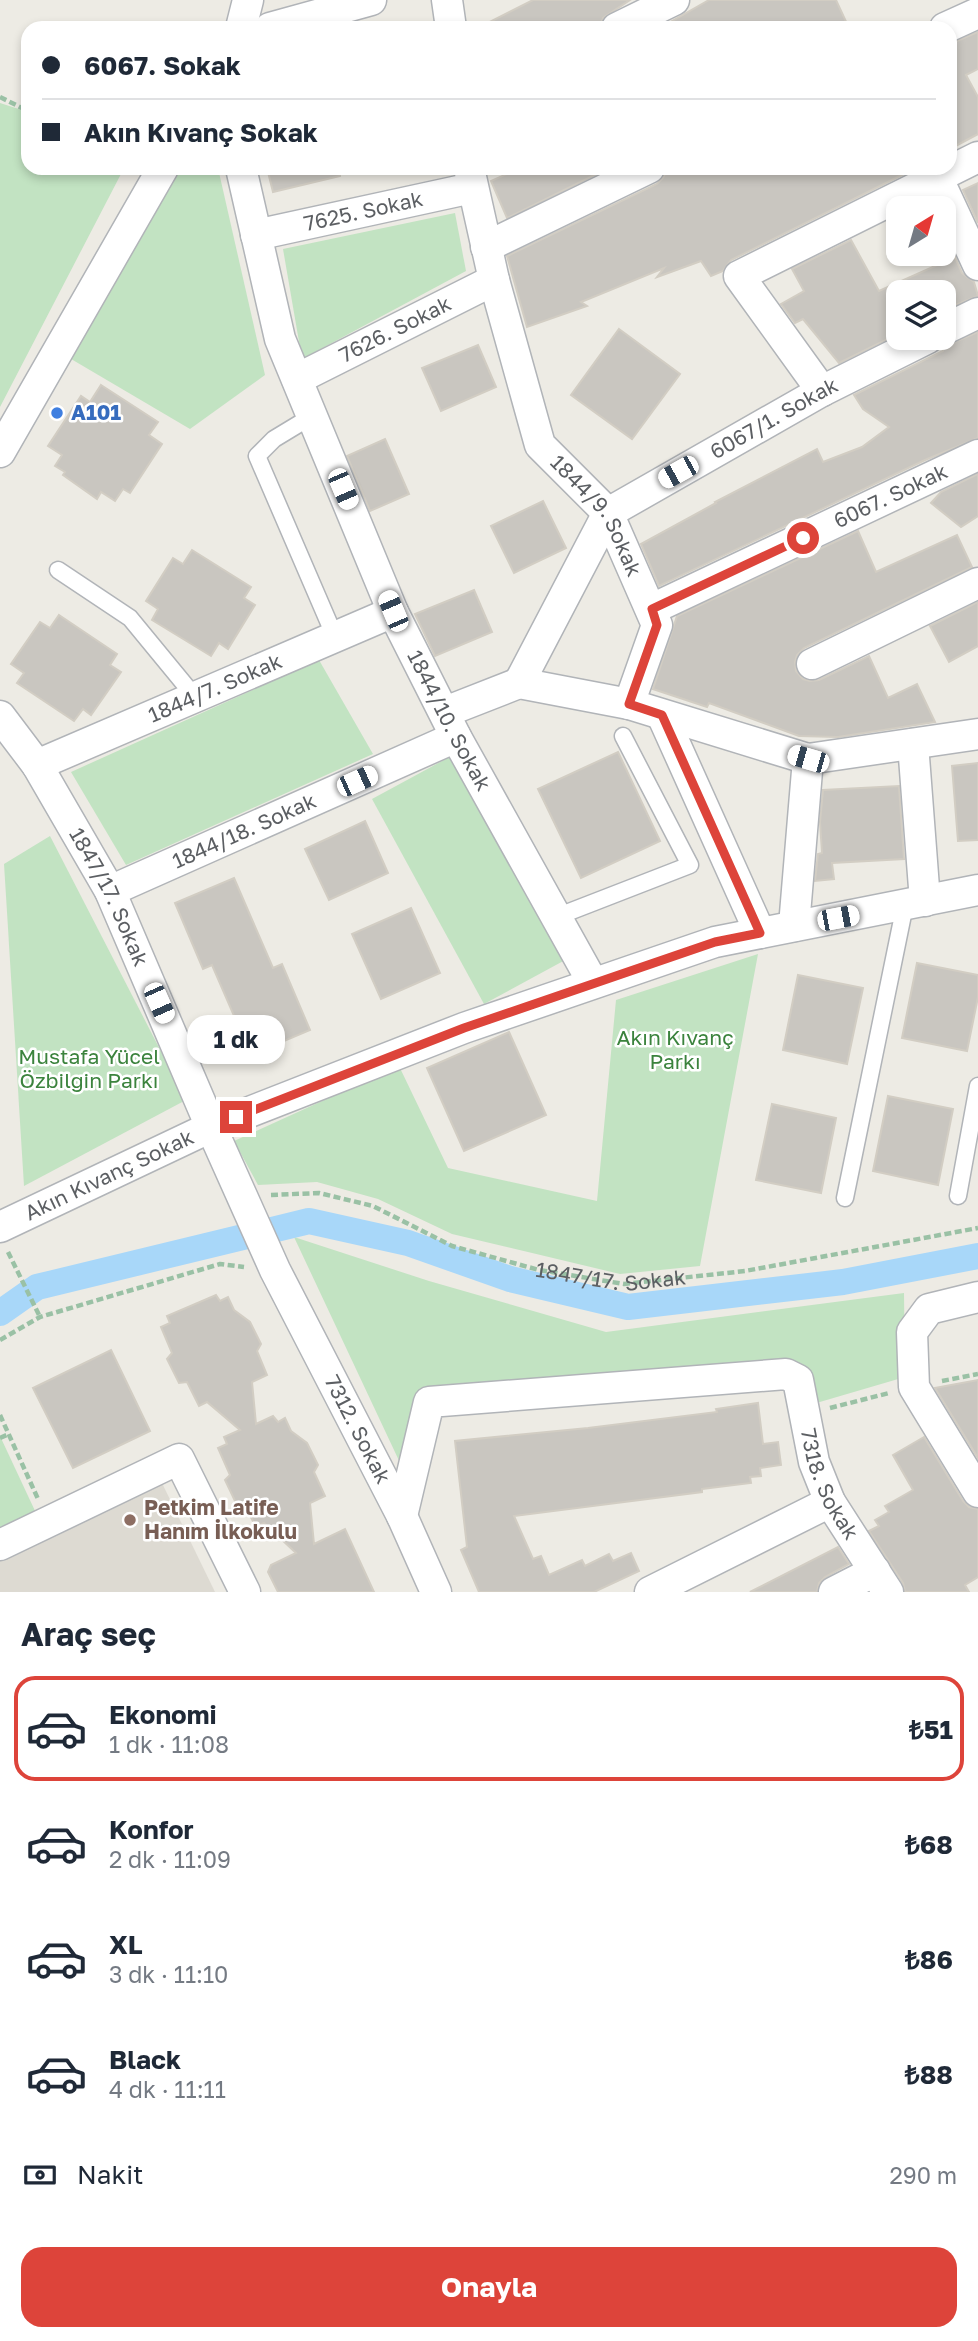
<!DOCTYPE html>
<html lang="tr">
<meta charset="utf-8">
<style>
body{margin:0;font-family:"Golos Text",sans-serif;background:#f2f2f3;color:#1f2937;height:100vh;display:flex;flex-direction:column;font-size:26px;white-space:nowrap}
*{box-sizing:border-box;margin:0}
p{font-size:23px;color:#747a83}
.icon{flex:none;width:38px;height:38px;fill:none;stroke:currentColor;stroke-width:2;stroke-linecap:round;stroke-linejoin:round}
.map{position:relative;height:1592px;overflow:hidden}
.details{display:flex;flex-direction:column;background:#fff;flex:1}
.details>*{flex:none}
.top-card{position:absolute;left:21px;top:21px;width:936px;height:154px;border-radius:21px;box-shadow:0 4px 10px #0003;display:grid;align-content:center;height:154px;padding:0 21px;background:#fff}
.needle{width:46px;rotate:37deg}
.buttons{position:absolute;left:886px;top:196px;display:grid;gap:14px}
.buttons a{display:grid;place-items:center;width:70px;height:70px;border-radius:14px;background:#fff;box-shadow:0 4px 10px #0003;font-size:35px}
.end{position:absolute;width:32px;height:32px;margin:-16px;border:9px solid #dd443a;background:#fff;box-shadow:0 0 0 4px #fff}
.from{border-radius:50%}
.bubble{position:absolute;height:49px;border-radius:21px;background:#fff;box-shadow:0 4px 10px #0003;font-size:23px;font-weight:700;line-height:49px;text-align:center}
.car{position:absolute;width:21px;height:42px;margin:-21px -10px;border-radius:9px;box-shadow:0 0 5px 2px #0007;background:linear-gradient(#fff 24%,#345 0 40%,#fff 0 76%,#345 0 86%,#fff 0)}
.top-card b{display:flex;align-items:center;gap:24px;height:66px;font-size:26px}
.top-card b+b{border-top:2px solid #e0e1e3}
.top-card i{width:18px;height:18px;background:#1f2937}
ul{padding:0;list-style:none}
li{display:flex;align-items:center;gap:21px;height:105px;margin:0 14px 10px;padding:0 7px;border:4px solid transparent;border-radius:21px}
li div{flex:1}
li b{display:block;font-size:26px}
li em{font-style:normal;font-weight:700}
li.on{border-color:#dd443a}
li>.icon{width:63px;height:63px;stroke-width:1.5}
h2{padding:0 21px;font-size:32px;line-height:84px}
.pay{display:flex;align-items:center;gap:18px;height:77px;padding:0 21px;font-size:26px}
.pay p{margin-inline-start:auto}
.cta{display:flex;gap:14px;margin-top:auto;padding:14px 21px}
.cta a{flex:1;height:80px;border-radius:21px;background:#dd443a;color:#fff;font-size:28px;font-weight:700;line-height:80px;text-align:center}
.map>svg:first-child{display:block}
.education{fill:#dddad2}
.green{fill:#c2e3c2}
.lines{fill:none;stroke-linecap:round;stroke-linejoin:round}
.canal{stroke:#a8d7f9;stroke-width:26}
.building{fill:#c9c6c0;stroke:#d2cdc3;stroke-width:2}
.service-casing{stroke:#b1b4b8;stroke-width:19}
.minor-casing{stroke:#b1b4b8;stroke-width:33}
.path{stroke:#9ac1a5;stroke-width:4.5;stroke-dasharray:7 3.5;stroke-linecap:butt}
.service{stroke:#fff;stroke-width:16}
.minor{stroke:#fff;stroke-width:30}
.route{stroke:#dd443a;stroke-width:9}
.shop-dot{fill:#3f7fe0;stroke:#fff;stroke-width:2.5}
.education-dot{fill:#8d6e63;stroke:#fff;stroke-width:2.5}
.labels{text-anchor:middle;stroke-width:5;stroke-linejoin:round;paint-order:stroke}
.street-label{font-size:21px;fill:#5c5f63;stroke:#fff}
.shop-label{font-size:21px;font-weight:bold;fill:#366cbe;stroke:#fff;text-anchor:start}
.park-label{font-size:21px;fill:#3b833d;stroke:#fff}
.education-label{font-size:21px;font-weight:bold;fill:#785e54;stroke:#fff;text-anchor:start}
</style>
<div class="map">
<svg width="978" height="1592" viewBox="0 0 978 1592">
<rect width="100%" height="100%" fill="#edebe4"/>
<path class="education" d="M161 1481 215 1592H0V1560Z"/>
<g class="green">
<path d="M0 103 28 112V168H115L122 172 0 407Z"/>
<path d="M176 168H218L265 375 190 429 66 356Z"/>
<path d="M455 213 466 271 302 359 283 249Z"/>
<path d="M319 660 373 754 126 865 71 772Z"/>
<path d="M455 754 567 959 484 1004 372 799Z"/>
<path d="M50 836 186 1100 24 1186 4 864Z"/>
<path d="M758 954 700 1266 620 1274 452 1234 378 1199 317 1182 258 1185 234 1141 399 1066 448 1168 597 1201 616 1000Z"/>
<path d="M294 1237 429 1281 606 1332 904 1293 905 1377 813 1404 807 1373 422 1391 402 1467Z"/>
<path d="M0 1436 36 1513 0 1529Z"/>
</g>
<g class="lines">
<path class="canal" d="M0 1313 37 1287 309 1221 408 1243 510 1279 628 1307 843 1282 978 1256"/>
</g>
<g class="building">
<path d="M533 0H630L603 18 600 28H478Z"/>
<path d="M709 0H836L849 28H660Z"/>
<path d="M978 32V69L966 75 978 97V134L950 149V44Z"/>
<path d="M267 168H339L340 176 273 192Z"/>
<path d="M520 168H609L507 218 491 181Z"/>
<path d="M672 168H916L731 260 723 271 711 276 701 261 657 277 664 268 581 302 587 306 527 327 507 256 657 184 663 178 666 172Z"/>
<path d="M978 183V223L963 190Z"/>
<path d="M851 240 879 291 955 257 962 273 974 282 978 296 943 310V292H898V334L839 363 803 319 795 323 781 304 804 291 792 269Z"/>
<path d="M619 329 680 374 632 439 571 395Z"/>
<path d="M978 332V438L925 460 659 586 641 544 716 503 715 502 817 449 823 462 862 447 889 427 863 409 854 395 943 351V347Z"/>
<path d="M478 345 496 387 441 411 422 368Z"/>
<path d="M101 385 158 422 149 435 162 444 130 493 123 489 115 501 101 492 97 499 63 475 65 472 55 466 62 455 48 446 81 396 90 402Z"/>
<path d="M385 439 409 494 370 511 347 456Z"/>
<path d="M978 474V516L961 527 931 503 941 492Z"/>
<path d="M543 501 566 548 514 573 491 526Z"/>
<path d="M858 531 876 572 957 535 972 567 804 648 797 655 795 662 796 671 803 679 810 681 819 680 869 656 888 698 917 684 935 722 838 737 799 736 709 703 707 707 653 689 677 616Z"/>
<path d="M192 550 251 587 244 598 255 605 228 649 219 643 211 656 152 620 158 609 146 601 173 558 183 564Z"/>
<path d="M474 590 492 632 435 656 415 614Z"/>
<path d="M978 602V646L949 662 930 626Z"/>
<path d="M59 615 117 654 110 665 121 672 91 715 83 709 74 721 17 683 24 673 11 664 40 622 50 628Z"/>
<path d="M618 752 660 841 581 878 538 789Z"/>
<path d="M978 763V840L958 841 952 766Z"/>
<path d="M899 786 904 859 832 863 834 879 815 881 818 854 822 853 820 822 823 790Z"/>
<path d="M365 821 388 873 329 900 305 849Z"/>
<path d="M234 878 273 968 282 964 310 1030 251 1055 212 965 203 969 175 903Z"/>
<path d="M411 908 440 973 381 999 352 934Z"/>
<path d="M917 963 978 975V997L967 1051 902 1038Z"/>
<path d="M798 975 863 988 847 1064 783 1050Z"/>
<path d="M509 1032 546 1115 464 1151 427 1068Z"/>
<path d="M888 1096 953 1109 938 1185 873 1171Z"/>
<path d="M772 1104 836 1118 821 1193 756 1180Z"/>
<path d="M216 1295 220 1301 228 1297 234 1310 250 1322 261 1344 257 1351 267 1375 252 1382 256 1424 273 1416 278 1422 285 1418 291 1431 307 1443 318 1465 314 1472 325 1496 310 1503 314 1544 345 1529 374 1592H278L268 1572 271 1565 296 1553 264 1523 256 1527 244 1504 236 1503 225 1480 230 1475 218 1448 227 1444 224 1437 240 1430 207 1402 199 1406 187 1382 179 1383 167 1359 172 1353 161 1327 170 1323 167 1316Z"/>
<path d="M111 1350 150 1431 73 1468 33 1388Z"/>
<path d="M978 1380V1458L935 1388Z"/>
<path d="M758 1403 763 1444 778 1442 781 1465 760 1468 761 1476 750 1477 751 1483 702 1489V1492L514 1516 533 1559 541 1556 549 1575 582 1560 585 1566 609 1554 613 1561 631 1553 639 1571 594 1592H479L461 1550 467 1547 455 1441 588 1428 717 1412 716 1409Z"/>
<path d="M924 1437 963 1501 969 1507 978 1509V1577L965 1585 969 1592H905L903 1583 869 1531 879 1526 875 1520 889 1512 885 1506 913 1490 893 1455Z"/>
<path d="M838 1547 849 1564 825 1577 819 1583 817 1592H750Z"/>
</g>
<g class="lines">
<g class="service-casing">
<g id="service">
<path d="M312 416 274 439 257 456 335 637"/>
<path d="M58 570 130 618 195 697"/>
<path d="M556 917 690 865 623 736"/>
<path d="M958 1196 978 1086"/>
<path d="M845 1198 905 905"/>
</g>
</g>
<g class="minor-casing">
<g id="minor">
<path d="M447 0 451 28"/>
<path d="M241 28 248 0"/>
<path d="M270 28 371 0"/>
<path d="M617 28 674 0"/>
<path d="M945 28 978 13"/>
<path id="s2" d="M241 168 280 339 393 612 456 737 593 983"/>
<path id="s3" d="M469 168 494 280 540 445 608 513 657 625 629 704"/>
<path d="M933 168 978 265"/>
<path id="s4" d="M256 235 472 188"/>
<path d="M486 247 649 168"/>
<path d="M943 330 978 313"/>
<path id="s5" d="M297 379 494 280"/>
<path d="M822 391 739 276 978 157"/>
<path d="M0 452 163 168"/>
<path id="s6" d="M652 609 978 455"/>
<path d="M812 664 978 583"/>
<path id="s7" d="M519 683 608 513 822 391 928 338"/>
<path d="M519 683 629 704 808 759 978 734"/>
<path d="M445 712 519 683"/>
<path d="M662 715 760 933"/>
<path id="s8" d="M0 716 37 765 110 891 211 1127 275 1270 402 1516 436 1592"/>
<path d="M913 744 925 901"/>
<path id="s9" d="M37 765 393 612"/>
<path id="s10" d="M110 891 456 737"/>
<path d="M794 926 808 759"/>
<path id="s11" d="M0 1227 211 1127 464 1028 715 942 978 890"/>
<path d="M978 1297 929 1309 912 1332 914 1387 978 1492"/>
<path id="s12" d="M402 1516 429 1402 786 1374 798 1380 814 1462 830 1502 888 1592"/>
<path d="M0 1545 179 1459 245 1592"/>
<path d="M650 1592 830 1502"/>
<path d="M834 1592 875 1571"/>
</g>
</g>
<g class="path">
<path d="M0 97 28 111"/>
<path id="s1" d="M271 1195 319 1193 373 1206 452 1246 539 1270 624 1284 745 1271 978 1228"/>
<path d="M8 1252 40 1317"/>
<path d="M0 1340 40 1317 220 1264 244 1267"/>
<path d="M942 1381 978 1374"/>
<path d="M830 1408 889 1393"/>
<path d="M0 1415 38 1499"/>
<path d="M0 1438 9 1434"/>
</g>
<use href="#service" class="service"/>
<use href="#minor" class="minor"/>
</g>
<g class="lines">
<path class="route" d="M236 1117 464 1028 715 942 760 933 662 715 629 704 657 625 652 609 803 538"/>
</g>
<circle class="shop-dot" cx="57" cy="413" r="7"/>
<circle class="education-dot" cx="130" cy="1520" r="7"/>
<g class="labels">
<g class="street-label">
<text dy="7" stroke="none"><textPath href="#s4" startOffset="110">7625. Sokak</textPath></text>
<text dy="7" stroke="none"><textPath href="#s5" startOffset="110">7626. Sokak</textPath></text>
<text dy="7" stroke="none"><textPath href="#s7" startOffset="383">6067/1. Sokak</textPath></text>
<text dy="7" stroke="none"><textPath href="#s6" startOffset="264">6067. Sokak</textPath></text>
<text dy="7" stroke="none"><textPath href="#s3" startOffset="378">1844/9. Sokak</textPath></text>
<text dy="7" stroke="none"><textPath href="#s9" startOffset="194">1844/7. Sokak</textPath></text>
<text dy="7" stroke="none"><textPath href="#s2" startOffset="593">1844/10. Sokak</textPath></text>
<text dy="7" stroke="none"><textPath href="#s10" startOffset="147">1844/18. Sokak</textPath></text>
<text dy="7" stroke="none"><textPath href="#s8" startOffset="212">1847/17. Sokak</textPath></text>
<text dy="7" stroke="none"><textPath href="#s11" startOffset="121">Akın Kıvanç Sokak</textPath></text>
<text dy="7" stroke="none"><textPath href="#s1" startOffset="355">1847/17. Sokak</textPath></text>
<text dy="7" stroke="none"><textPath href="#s8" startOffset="800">7312. Sokak</textPath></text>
<text dy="7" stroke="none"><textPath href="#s12" startOffset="598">7318. Sokak</textPath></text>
</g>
<g class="shop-label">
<text x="71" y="420">A101</text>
</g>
<g class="park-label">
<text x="675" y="1045">Akın Kıvanç<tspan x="675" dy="24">Parkı</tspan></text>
<text x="89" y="1064">Mustafa Yücel<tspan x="89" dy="24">Özbilgin Parkı</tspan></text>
</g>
<g class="education-label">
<text x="144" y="1515">Petkim Latife<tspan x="144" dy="24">Hanım İlkokulu</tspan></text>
</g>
</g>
</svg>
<div class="buttons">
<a><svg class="needle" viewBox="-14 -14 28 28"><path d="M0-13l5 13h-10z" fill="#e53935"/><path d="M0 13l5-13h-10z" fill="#747a83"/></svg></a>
<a><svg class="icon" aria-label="layers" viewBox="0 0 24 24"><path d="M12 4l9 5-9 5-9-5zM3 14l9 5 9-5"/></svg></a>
</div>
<i class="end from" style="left:803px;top:538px"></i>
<i class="end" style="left:236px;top:1117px"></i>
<div class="bubble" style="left:187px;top:1015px;width:98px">1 dk</div>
<i class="car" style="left:678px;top:472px;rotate:241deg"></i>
<i class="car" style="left:343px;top:489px;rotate:157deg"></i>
<i class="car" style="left:393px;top:611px;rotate:337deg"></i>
<i class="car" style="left:808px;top:759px;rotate:286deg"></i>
<i class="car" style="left:357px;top:781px;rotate:66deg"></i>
<i class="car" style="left:838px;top:918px;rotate:79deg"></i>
<i class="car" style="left:159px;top:1003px;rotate:156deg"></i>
<div class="top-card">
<b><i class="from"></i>6067. Sokak</b>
<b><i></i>Akın Kıvanç Sokak</b>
</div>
</div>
<section class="details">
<h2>Araç seç</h2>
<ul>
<li class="on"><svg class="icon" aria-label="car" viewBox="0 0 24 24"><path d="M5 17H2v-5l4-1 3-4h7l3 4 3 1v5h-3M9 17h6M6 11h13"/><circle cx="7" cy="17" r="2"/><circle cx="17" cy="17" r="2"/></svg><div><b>Ekonomi</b><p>1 dk · 11:08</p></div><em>₺51</em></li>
<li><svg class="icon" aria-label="car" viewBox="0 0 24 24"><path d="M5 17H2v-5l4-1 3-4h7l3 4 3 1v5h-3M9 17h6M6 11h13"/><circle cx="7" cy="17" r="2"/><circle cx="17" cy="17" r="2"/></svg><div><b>Konfor</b><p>2 dk · 11:09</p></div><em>₺68</em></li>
<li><svg class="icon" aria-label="car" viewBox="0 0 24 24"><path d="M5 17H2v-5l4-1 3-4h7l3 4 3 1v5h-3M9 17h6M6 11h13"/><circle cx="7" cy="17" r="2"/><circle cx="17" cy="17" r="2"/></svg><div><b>XL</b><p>3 dk · 11:10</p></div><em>₺86</em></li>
<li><svg class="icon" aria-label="car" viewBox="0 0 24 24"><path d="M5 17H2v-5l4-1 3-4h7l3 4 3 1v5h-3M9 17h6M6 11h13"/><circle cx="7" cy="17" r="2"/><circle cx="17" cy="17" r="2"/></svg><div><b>Black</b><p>4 dk · 11:11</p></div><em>₺88</em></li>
</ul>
<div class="pay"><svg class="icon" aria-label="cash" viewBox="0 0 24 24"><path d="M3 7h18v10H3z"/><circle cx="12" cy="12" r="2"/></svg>Nakit<p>290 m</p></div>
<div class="cta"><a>Onayla</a></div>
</section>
